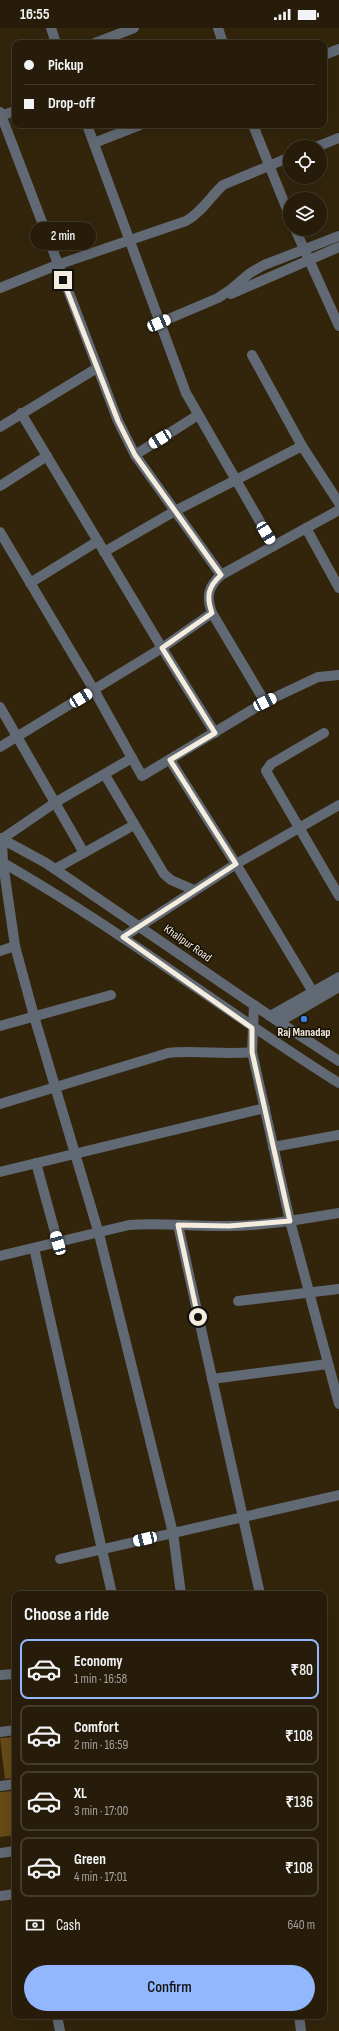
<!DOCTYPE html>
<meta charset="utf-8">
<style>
body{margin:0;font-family:"Sofia Sans Condensed",sans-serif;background:#322917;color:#f1f3f6;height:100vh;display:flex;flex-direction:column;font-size:15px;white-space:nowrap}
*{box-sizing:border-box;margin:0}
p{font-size:13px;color:#a4a19c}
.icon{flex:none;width:22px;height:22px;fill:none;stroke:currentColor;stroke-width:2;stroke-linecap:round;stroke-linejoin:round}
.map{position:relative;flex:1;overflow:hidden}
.details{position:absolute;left:12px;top:1563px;width:315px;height:428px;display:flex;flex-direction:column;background:#261c09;border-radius:8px;box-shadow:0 4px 16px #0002,0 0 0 1px #423a2a}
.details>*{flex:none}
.top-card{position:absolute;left:12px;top:12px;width:315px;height:88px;border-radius:8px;box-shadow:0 4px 16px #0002,0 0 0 1px #423a2a;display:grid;align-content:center;height:88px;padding:0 12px;background:#261c09}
.buttons{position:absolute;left:283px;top:112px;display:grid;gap:8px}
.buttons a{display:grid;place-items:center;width:44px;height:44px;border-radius:50%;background:#261c09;box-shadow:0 4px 16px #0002,0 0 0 1px #423a2a;font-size:20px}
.end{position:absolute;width:18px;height:18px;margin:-9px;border:5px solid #f4ecdd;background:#111;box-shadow:0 0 0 2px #111}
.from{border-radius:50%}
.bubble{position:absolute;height:28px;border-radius:14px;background:#261c09;box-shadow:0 4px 16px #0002,0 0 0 1px #423a2a;font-size:13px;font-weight:600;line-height:28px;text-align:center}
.car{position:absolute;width:12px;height:24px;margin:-12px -6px;border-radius:5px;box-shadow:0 0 3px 1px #0007;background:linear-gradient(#fff 24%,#345 0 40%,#fff 0 76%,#345 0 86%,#fff 0)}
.top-card b{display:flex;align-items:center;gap:14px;height:38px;font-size:15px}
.top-card b+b{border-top:1px solid #423a2a}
.top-card i{width:10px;height:10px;background:#f1f3f6}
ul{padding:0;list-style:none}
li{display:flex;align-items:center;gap:12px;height:60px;margin:0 8px 6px;padding:0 4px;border:2px solid #423a2a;border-radius:8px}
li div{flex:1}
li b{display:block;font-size:15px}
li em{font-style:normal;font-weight:600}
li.current{border-color:#93b7fd}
li>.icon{width:36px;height:36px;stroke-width:1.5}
h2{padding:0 12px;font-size:18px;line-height:48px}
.pay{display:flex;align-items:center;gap:10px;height:44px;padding:0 12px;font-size:15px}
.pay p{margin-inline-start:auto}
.button{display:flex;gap:8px;margin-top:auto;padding:8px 12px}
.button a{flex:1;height:46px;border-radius:24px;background:#93b7fd;color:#111;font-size:16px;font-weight:600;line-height:46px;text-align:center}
.status{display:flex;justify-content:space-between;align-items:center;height:28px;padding:0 20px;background:#261c09;direction:ltr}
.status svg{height:11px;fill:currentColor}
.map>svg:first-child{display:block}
.building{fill:#674b17}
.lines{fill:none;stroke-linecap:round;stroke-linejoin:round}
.minor{stroke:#616974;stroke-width:10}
.tertiary{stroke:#616974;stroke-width:10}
.route{stroke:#f4ecdd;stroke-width:5}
.shop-dot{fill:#3f7fe0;stroke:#150f05;stroke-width:1.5}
.labels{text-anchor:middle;stroke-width:3;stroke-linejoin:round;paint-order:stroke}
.street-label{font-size:12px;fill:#f4ecdd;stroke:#150f05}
.poi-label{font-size:12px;font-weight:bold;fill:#f4ecdd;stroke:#150f05}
</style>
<div class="status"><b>16:55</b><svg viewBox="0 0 49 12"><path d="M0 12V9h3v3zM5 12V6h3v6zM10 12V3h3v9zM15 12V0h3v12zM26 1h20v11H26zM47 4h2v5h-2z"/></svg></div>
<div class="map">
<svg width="339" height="2003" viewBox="0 0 339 2003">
<rect width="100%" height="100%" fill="#32250c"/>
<g class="building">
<path d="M15 1709V1750L0 1751H5L0 1710Z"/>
<path d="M15 1763V1807L0 1809V1764Z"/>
</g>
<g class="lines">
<g class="minor">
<path d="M51 0 56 15"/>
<path d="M218 0 223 15"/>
<path d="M95 15 134 0"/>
<path d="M324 27 339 21"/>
<path d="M0 84 118 393 135 427 221 547"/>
<path d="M0 88 15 83"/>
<path d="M87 97 186 365 274 518"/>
<path d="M253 97 290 189"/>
<path d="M94 115 140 97"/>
<path d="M316 119 339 110"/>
<path d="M295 201 339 298"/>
<path d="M0 260 57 237 186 193C202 184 210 169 223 157L290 129"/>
<path d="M231 266 339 219"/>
<path d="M159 295 218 270 230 262 250 245 264 237 339 208"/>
<path d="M252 327 302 418 339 475"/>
<path d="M21 385 162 620 215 705"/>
<path d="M0 399 97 340"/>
<path d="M135 427 198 387"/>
<path d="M0 458 47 428"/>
<path d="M306 500 339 560"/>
<path d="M0 504 94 662 142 748 265 674 318 649 339 647"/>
<path d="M104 524 175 483 302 418"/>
<path d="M30 555 98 513"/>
<path d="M265 674 212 585C206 568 208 559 221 547L339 482"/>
<path d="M0 679 84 825"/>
<path d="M324 705 271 736 266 743 339 868"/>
<path d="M0 719 162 620 212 585"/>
<path d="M132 730 56 774 2 811 3 835 15 918 34 988 99 1206 173 1505 181 1566"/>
<path d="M170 732 236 836 313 964"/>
<path d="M105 747 164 846 171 852 194 862"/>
<path d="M55 841 134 797"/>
<path d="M123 909 236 836 339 777"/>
<path d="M0 923 15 918"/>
<path d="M254 977 252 1024 290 1193 339 1376"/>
<path d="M270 988 339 949"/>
<path d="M279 994 339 959"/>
<path d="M0 998 111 967"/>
<path d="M0 1076 168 1025C196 1022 224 1027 252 1024"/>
<path d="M273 1119 339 1107"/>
<path d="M36 1135 58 1215"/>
<path d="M0 1144 265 1080"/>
<path d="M178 1197 260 1566"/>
<path d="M34 1220 112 1566"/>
<path d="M0 1228 129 1197C162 1194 194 1199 227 1198 265 1198 302 1191 339 1185"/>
<path d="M238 1273 339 1261"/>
<path d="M212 1351 328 1336"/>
<path d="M60 1531 339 1467"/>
<path d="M0 1647 15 1646"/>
<path d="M0 1704 15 1702"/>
<path d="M0 1758 15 1756"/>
<path d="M0 1825 15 1823"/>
<path d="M0 1868 15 1866"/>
<path d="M57 1988 60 2003"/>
<path d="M299 1988 301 2003"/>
</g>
<g class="tertiary">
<path d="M0 810 46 835 270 988 339 1033"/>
<path d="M0 833C118 900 224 983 339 1055"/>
</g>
</g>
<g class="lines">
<path class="route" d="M63 252 118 393 135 427 221 547C208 559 206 568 212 585L162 620 215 705 170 732 236 836 123 909 252 1000V1024L290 1193 229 1198 178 1197 198 1289"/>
</g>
<circle class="shop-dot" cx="304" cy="991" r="4"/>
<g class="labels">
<g class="street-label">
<text transform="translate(188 915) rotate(35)" y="4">Khalipur Road</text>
</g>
<g class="poi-label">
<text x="304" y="1008">Raj Manadap</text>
</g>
</g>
</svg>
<div class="buttons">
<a><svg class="icon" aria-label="locate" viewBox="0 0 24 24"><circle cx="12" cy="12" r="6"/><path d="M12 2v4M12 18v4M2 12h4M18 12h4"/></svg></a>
<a><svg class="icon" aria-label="layers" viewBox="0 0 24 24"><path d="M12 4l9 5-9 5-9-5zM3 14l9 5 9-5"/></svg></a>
</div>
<i class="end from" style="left:198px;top:1289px"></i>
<i class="end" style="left:63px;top:252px"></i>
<div class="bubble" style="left:30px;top:194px;width:66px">2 min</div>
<i class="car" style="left:159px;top:295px;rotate:67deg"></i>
<i class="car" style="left:160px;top:411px;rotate:238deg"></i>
<i class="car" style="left:266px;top:505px;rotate:149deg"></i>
<i class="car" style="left:81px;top:670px;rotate:59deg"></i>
<i class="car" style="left:265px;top:674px;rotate:64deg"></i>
<i class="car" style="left:58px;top:1215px;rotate:344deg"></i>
<i class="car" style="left:145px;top:1511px;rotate:257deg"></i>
<div class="top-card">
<b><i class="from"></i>Pickup</b>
<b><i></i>Drop-off</b>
</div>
<section class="details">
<h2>Choose a ride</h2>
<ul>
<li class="current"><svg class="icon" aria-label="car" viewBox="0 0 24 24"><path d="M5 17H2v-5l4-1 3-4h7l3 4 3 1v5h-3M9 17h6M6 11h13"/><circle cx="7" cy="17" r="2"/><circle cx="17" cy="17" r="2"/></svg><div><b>Economy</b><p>1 min · 16:58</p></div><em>₹80</em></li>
<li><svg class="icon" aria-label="car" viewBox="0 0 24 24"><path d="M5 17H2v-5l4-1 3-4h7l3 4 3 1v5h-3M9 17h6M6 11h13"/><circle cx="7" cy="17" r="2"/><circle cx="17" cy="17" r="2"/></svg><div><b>Comfort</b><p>2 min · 16:59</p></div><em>₹108</em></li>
<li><svg class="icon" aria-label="car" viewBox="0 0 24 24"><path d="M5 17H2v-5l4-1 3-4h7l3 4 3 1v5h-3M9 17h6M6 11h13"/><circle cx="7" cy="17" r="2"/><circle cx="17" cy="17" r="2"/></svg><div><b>XL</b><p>3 min · 17:00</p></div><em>₹136</em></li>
<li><svg class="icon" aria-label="car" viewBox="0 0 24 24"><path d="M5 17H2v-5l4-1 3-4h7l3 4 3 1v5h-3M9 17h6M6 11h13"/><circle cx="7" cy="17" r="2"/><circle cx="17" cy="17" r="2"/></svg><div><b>Green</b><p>4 min · 17:01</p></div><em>₹108</em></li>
</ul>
<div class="pay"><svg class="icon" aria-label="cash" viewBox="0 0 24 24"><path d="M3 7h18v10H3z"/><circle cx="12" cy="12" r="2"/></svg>Cash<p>640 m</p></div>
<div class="button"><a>Confirm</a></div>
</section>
</div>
